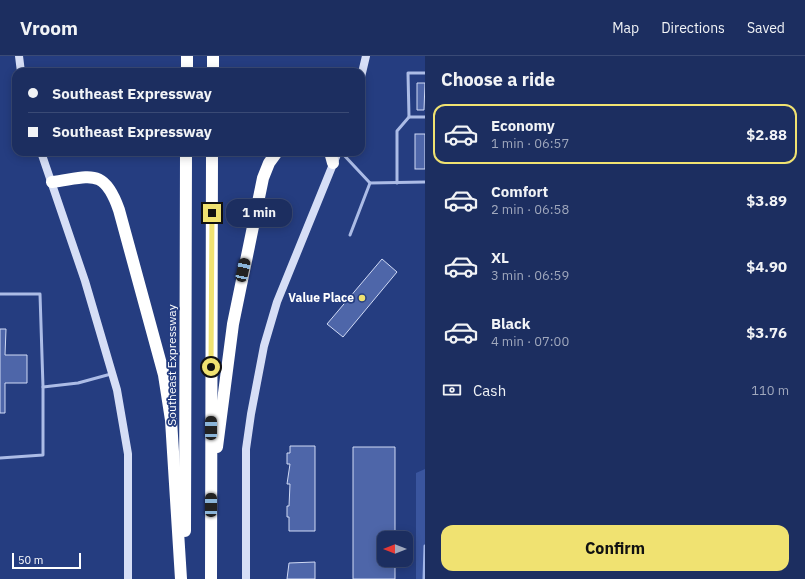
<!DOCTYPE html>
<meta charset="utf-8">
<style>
body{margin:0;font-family:"IBM Plex Sans",sans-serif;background:#293a69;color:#f1f3f6;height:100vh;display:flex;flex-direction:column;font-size:15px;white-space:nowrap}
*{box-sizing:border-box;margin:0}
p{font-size:13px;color:#a0a8bd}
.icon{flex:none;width:22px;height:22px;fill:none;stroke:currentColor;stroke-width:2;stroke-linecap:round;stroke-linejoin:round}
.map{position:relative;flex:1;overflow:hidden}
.panel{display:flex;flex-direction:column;background:#1c2e60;width:380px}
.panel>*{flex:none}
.guide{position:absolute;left:12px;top:12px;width:353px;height:88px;border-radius:12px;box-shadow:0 2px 10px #0003,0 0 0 1px #3a4a75;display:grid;align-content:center;height:88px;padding:0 16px;background:#1c2e60}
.needle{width:26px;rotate:270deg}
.tools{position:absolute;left:377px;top:475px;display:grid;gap:8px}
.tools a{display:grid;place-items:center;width:36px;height:36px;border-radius:8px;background:#1c2e60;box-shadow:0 2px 10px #0003,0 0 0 1px #3a4a75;font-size:20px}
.scale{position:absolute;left:12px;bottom:10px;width:69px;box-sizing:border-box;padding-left:4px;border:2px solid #fff;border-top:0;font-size:11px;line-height:14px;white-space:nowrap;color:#fff;-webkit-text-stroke:3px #253d80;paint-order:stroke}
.end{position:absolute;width:18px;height:18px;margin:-9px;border:5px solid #f0e271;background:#111;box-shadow:0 0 0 2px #111}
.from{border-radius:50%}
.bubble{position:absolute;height:28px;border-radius:12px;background:#1c2e60;box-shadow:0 2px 10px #0003,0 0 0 1px #3a4a75;font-size:13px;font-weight:700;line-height:28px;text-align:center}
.car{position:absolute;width:12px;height:24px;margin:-12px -6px;border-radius:5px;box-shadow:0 0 3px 1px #0007;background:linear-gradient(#222 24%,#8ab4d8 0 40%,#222 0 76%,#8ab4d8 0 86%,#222 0)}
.guide b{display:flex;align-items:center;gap:14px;height:38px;font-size:15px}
.guide b+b{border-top:1px solid #3a4a75}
.guide i{width:10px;height:10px;background:#f1f3f6}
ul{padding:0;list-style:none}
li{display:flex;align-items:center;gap:12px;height:60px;margin:0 8px 6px;padding:0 8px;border:2px solid transparent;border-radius:12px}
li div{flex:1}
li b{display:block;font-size:15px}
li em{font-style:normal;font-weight:700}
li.on{border-color:#f0e271}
li>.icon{width:36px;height:36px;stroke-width:1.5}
h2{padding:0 16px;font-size:18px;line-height:48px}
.pay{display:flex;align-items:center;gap:10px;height:44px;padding:0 16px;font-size:15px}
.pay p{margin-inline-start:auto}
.button{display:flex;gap:8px;margin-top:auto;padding:8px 16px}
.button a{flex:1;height:46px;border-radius:12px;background:#f0e271;color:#111;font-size:16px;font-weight:700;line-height:46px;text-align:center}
header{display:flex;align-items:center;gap:24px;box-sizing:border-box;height:56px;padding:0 20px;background:#1c2e60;border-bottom:1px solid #3a4a75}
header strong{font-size:19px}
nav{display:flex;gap:22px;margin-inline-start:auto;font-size:14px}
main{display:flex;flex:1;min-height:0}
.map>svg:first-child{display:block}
.green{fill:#3a559e}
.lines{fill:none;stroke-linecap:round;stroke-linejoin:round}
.stream{stroke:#a1b5e7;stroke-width:3}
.building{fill:#4e66a9;stroke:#d0daf5}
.lane{stroke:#acbce6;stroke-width:3}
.secondary{stroke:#d6def6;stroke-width:8}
.highway{stroke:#fff;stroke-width:12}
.route{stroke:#f0e271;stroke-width:5}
.poi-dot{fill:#f0e271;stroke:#253d80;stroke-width:1.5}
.labels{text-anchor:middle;stroke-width:3.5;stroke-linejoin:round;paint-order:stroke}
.poi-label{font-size:12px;font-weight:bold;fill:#fff;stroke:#253d80;text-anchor:end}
.street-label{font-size:12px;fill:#fff;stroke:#253d80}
</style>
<header>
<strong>Vroom</strong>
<nav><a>Map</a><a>Directions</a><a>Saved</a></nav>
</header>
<main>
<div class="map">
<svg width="425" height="523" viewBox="0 0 425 523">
<rect width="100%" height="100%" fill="#253d80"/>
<path class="green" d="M425 413V523H416V417Z"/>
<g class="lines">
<path class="stream" d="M424 523 425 490"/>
</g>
<g class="building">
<path d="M417 27H425L424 54H417Z"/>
<rect x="415" y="78" width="10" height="35"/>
<path d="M382 203 397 216 343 281 327 268Z"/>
<path d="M0 273H6L5 299H27V327H5V357H0Z"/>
<path d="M290 390H315V475H289V461H287V450H289L290 428H287L290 408H287V397H290Z"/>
<path d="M353 391H395V482H384V504H395V523H353Z"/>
<path d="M315 506V523H287L289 507Z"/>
</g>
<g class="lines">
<g class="lane">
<path d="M409 61H425"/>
<path d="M341 96 370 127 425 126"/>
<path d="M397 127V75L409 61 408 17H425"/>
<path d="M350 179 370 127"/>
<path d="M0 238H40L43 331V399L0 402"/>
<path d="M43 331 78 327 111 318"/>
</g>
<g class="secondary">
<path d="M19 0 21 16"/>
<path d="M361 21 366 0"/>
<path d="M41 96 85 225 117 334 128 398V523"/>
<path d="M246 523V393L251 358 264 290 277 246 338 96"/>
</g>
<g class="highway">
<path d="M187 16V0"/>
<path d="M213 16V0"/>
<path d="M330 96 333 107"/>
<path d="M52 126C91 121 104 111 119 154L164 319 171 364 181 523"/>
<path d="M217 391 233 268 263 122 269 107 277 96"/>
<path d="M185 475 186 96"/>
<path d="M211 523 212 96"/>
</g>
</g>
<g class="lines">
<path class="route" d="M211 311 212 157"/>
</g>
<circle class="poi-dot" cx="362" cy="242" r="4"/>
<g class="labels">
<g class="poi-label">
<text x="354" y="246">Value Place</text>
</g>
<g class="street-label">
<text transform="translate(172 309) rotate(-90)" y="4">Southeast Expressway</text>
</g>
</g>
</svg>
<div class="tools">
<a><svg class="needle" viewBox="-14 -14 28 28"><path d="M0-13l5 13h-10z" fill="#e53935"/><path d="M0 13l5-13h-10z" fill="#a0a8bd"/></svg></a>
</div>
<div class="scale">50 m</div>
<i class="end from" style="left:211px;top:311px"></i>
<i class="end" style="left:212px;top:157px"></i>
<div class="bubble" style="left:226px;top:143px;width:66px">1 min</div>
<i class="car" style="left:243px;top:214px;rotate:12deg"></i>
<i class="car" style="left:211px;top:372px;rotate:0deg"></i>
<i class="car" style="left:211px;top:449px;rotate:0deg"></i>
<div class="guide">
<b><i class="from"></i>Southeast Expressway</b>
<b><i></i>Southeast Expressway</b>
</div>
</div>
<section class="panel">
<h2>Choose a ride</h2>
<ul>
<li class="on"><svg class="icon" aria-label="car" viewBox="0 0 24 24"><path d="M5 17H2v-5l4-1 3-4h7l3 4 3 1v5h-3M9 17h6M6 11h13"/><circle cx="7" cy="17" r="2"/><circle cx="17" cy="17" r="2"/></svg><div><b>Economy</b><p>1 min · 06:57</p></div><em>$2.88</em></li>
<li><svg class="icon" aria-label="car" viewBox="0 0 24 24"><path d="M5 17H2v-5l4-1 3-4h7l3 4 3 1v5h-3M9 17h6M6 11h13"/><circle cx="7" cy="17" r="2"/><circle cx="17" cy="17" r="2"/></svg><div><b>Comfort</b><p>2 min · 06:58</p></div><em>$3.89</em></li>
<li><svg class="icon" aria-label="car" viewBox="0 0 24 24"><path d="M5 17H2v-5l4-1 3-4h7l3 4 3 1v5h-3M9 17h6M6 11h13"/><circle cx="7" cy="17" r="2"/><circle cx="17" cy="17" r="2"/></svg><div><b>XL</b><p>3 min · 06:59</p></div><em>$4.90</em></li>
<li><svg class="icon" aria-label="car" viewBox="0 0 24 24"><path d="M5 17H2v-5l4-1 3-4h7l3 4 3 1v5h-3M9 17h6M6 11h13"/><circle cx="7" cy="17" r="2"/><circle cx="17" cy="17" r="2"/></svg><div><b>Black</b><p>4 min · 07:00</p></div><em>$3.76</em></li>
</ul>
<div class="pay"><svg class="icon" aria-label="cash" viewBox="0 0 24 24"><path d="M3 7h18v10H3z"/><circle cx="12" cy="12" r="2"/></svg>Cash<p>110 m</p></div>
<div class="button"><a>Confirm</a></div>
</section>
</main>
